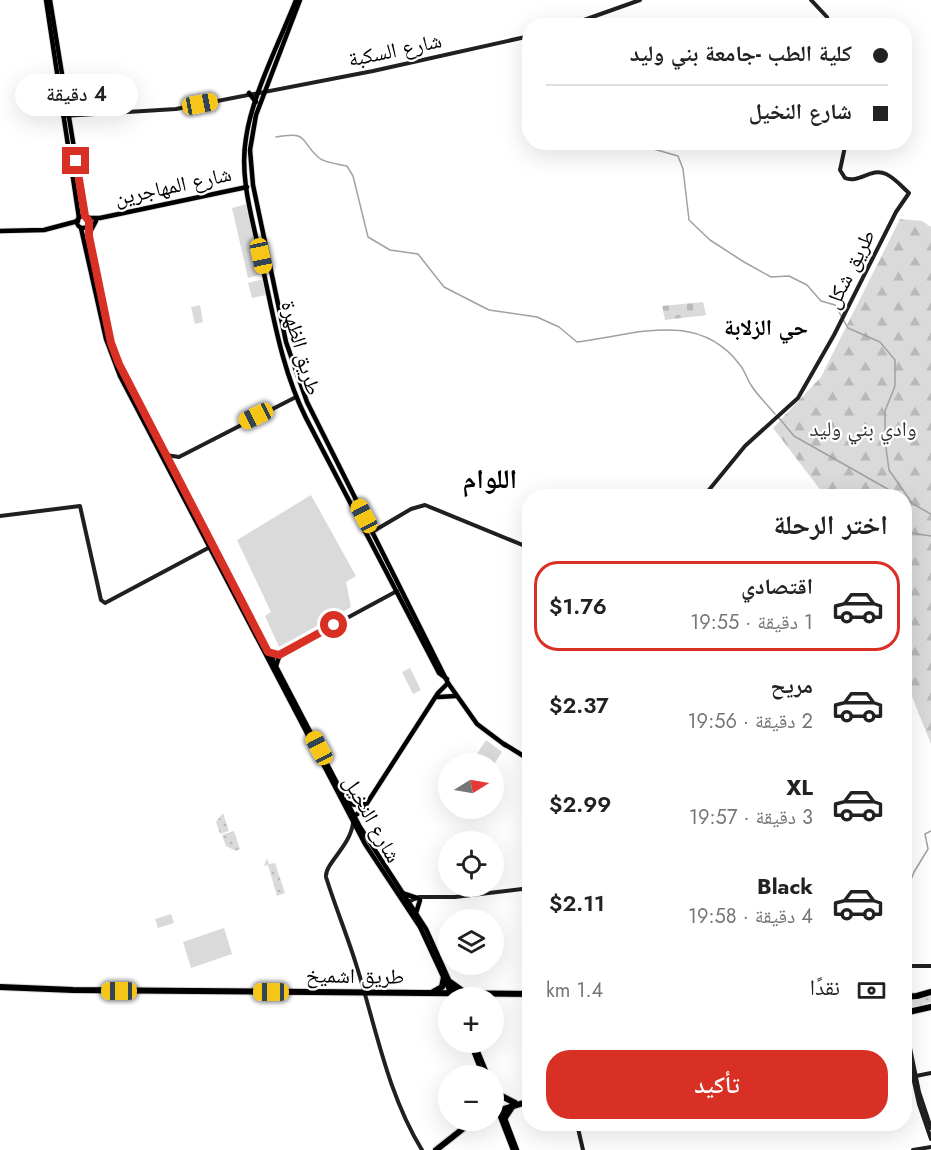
<!DOCTYPE html>
<html lang="ar">
<meta charset="utf-8">
<style>
body{margin:0;font-family:Jost,"Noto Naskh Arabic",sans-serif;background:#f6f6f6;color:#222;direction:rtl;height:100vh;display:flex;flex-direction:column;font-size:22px;white-space:nowrap}
*{box-sizing:border-box;margin:0}
p{font-size:20px;color:#767676}
.icon{flex:none;width:33px;height:33px;fill:none;stroke:currentColor;stroke-width:2;stroke-linecap:round;stroke-linejoin:round}
.map{position:relative;flex:1;overflow:hidden;direction:ltr}
.details{position:absolute;left:522px;top:489px;width:390px;height:642px;display:flex;flex-direction:column;background:#fff;border-radius:24px;box-shadow:0 6px 24px #0002;direction:rtl}
.details>*{flex:none}
.top-card{position:absolute;left:522px;top:18px;width:390px;height:132px;border-radius:24px;box-shadow:0 6px 24px #0002;direction:rtl;display:grid;align-content:center;height:132px;padding:0 24px;background:#fff}
.needle{width:39px;rotate:79deg}
.controls{position:absolute;left:438px;top:753px;display:grid;gap:12px}
.controls a{display:grid;place-items:center;width:66px;height:66px;border-radius:50%;background:#fff;box-shadow:0 6px 24px #0002;font-size:30px}
.end{position:absolute;width:27px;height:27px;margin:-14px;border:8px solid #d93025;background:#fff;box-shadow:0 0 0 3px #fff}
.from{border-radius:50%}
.bubble{position:absolute;height:42px;border-radius:21px;background:#fff;box-shadow:0 6px 24px #0002;font-size:20px;font-weight:600;line-height:42px;text-align:center;direction:rtl}
.car{position:absolute;width:18px;height:36px;margin:-18px -9px;border-radius:8px;box-shadow:0 0 4px 2px #0007;background:linear-gradient(#f5c518 24%,#345 0 40%,#f5c518 0 76%,#345 0 86%,#f5c518 0)}
.top-card b{display:flex;align-items:center;gap:21px;height:57px;font-size:22px}
.top-card b+b{border-top:2px solid #e0e0e0}
.top-card i{width:15px;height:15px;background:#222}
ul{padding:0;list-style:none}
li{display:flex;align-items:center;gap:18px;height:90px;margin:0 12px 9px;padding:0 12px;border:3px solid transparent;border-radius:24px}
li div{flex:1}
li b{display:block;font-size:22px}
li em{font-style:normal;font-weight:600}
li.selected{border-color:#d93025}
li>.icon{width:54px;height:54px;stroke-width:1.5}
h2{padding:0 24px;font-size:27px;line-height:72px}
.pay{display:flex;align-items:center;gap:15px;height:66px;padding:0 24px;font-size:22px}
.pay p{margin-inline-start:auto}
.cta{display:flex;gap:12px;margin-top:auto;padding:12px 24px}
.cta a{flex:1;height:69px;border-radius:24px;background:#d93025;color:#fff;font-size:24px;font-weight:600;line-height:69px;text-align:center}
.map>svg:first-child{display:block}
.grass{fill:url(#grass-dots)}
.forest{fill:url(#forest-firs)}
.cemetery{fill:url(#cemetery-stones)}
.garden{fill:#dadada}
.lines{fill:none;stroke-linecap:round;stroke-linejoin:round}
.stream{stroke:#a1a1a1;stroke-width:1.5}
.primary-casing{stroke:#dbdbdb;stroke-width:6}
.highway-casing{stroke:#dbdbdb;stroke-width:8}
.secondary{stroke:#202020;stroke-width:4}
.primary{stroke:#000;stroke-width:4.5}
.highway{stroke:#000;stroke-width:6}
.route{stroke:#d93025;stroke-width:8}
.labels{text-anchor:middle;stroke-width:4.5;stroke-linejoin:round;paint-order:stroke}
.street-label{font-size:21px;fill:#000;stroke:#fff}
.park-label{font-size:21px;fill:#313131;stroke:#fff}
.neighbourhood-label{font-size:22px;font-weight:bold;fill:#000;stroke:#fff}
.district-label{font-size:27px;font-weight:bold;fill:#000;stroke:#fff}
</style>
<div class="map">
<svg width="931" height="1150" viewBox="0 0 931 1150">
<defs>
<pattern id="grass-dots" width="8" height="8" patternUnits="userSpaceOnUse" patternTransform="scale(1.5)"><rect width="8" height="8" fill="#dadada"/><path d="M2 2h.1M6 6h.1" fill="none" stroke="#b9b9b9" stroke-width="1.8" stroke-linecap="round"/></pattern>
<pattern id="forest-firs" width="22" height="20" patternUnits="userSpaceOnUse" patternTransform="scale(1.5)"><rect width="22" height="20" fill="#dadada"/><path d="M5 1l3.5 6h-7zM16 11l3.5 6h-7z" fill="#b9b9b9"/></pattern>
<pattern id="cemetery-stones" width="16" height="16" patternUnits="userSpaceOnUse" patternTransform="scale(1.5)"><rect width="16" height="16" fill="#dadada"/><path d="M2 7V4a2 2 0 0 1 4 0v3zM10 15v-3a2 2 0 0 1 4 0v3z" fill="#b9b9b9"/></pattern>
</defs>
<rect width="100%" height="100%" fill="#fff"/>
<g class="grass">
<path d="M223 813 229 831 220 834 216 822Z"/>
<path d="M234 831 240 849 236 851 226 846 222 835Z"/>
<path d="M267 858 269 864 275 863 285 893 277 896 268 865 264 866Z"/>
<path d="M931 995V1002L905 1009 904 999Z"/>
</g>
<path class="forest" d="M900 219 922 221 931 227V744L905 679 904 496H825L773 428 821 377Z"/>
<path class="cemetery" d="M703 302 706 315 665 320 662 306Z"/>
<g class="garden">
<path d="M247 204 262 274 248 278 232 208Z"/>
<path d="M263 279 266 295 252 298 248 283Z"/>
<path d="M200 305 203 322 195 324 191 307Z"/>
<path d="M311 495 356 576 346 582 351 607 279 647 265 616 271 612 237 540Z"/>
<path d="M410 668 421 690 413 694 402 672Z"/>
<path d="M486 740 502 752 494 764 477 754Z"/>
<path d="M171 914 174 923 158 928 155 919Z"/>
<path d="M224 928 232 954 191 968 183 942Z"/>
</g>
<g class="lines">
<g class="stream">
<path d="M276 137C310 131 299 141 319 158 326 163 338 164 347 166L353 176 368 237 390 250 418 254 444 287 489 310 537 317 559 327 577 342C635 335 698 309 740 365 745 371 747 379 751 385 757 395 767 404 775 414"/>
<path d="M629 142 634 148H650L678 156 683 169 689 220 710 240 744 262 771 277 789 276 807 285 821 301 835 305 848 328 880 342 895 360V386L885 411V440L889 470 912 503"/>
<path d="M779 418 794 436 900 496"/>
<path d="M904 499 931 514"/>
<path d="M904 532 931 536"/>
<path d="M904 898 914 872 928 849 925 834 931 831"/>
</g>
<g class="primary-casing">
<g id="primary">
<path d="M46 0 79 218"/>
<path d="M50 0 85 216"/>
<path d="M296 0C280 41 252 95 246 138 239 178 253 220 261 260 273 313 281 368 306 418L439 673 447 679"/>
<path d="M300 0 256 115 250 150 253 185 286 342 307 402 448 683 477 724 505 745"/>
<path d="M249 93 256 102"/>
<circle cx="83" cy="222" r="6"/>
<path d="M88 218H100L247 187"/>
<path d="M87 227 111 343 125 378 360 827 426 929 457 998"/>
<path d="M81 228 106 339 120 376 365 844 420 927 453 998"/>
<path d="M0 231 44 230 78 221"/>
<path d="M89 234 96 221"/>
<path d="M276 666 279 657"/>
<path d="M438 697 456 696"/>
<path d="M504 744 530 760"/>
<path d="M348 803 356 805 364 804"/>
<path d="M354 816 362 811 438 693 448 683"/>
<path d="M402 893 417 898"/>
<path d="M416 913 420 900"/>
<path d="M470 1042 483 1076"/>
<path d="M474 1042 488 1076"/>
<path d="M495 1092 517 1150"/>
<path d="M494 1101 513 1150"/>
</g>
</g>
<g class="highway-casing">
<g id="highway">
<path d="M450 982 464 992"/>
<path d="M0 987 73 990 530 994"/>
<path d="M433 992 442 987 444 977"/>
<path d="M904 997 917 996 931 992"/>
<path d="M904 1013 931 1007"/>
<path d="M494 1092 515 1103"/>
<path d="M494 1112 530 1101"/>
<path d="M504 1119 512 1107"/>
<path d="M436 1150 474 1120"/>
</g>
</g>
<g class="secondary">
<path d="M811 0 827 17 829 26"/>
<path d="M567 26 640 0"/>
<path d="M63 116 176 109 373 71 530 36"/>
<path d="M166 455 179 457 296 397"/>
<path d="M704 496 745 446 798 398 834 335 896 212 909 193C902 187 895 178 886 174 871 167 859 184 845 178L840 170 846 142"/>
<path d="M0 516 80 506 101 600 105 603 210 547"/>
<path d="M372 532 411 509 425 505 530 548"/>
<path d="M271 659 397 591"/>
<path d="M353 823C350 847 325 863 326 877 335 906 347 935 356 964 376 1027 387 1093 422 1150"/>
<path d="M406 903 419 897H455L530 888"/>
<path d="M904 966H931"/>
<path d="M904 1019 919 1092 931 1128"/>
<path d="M904 1037 919 1104 931 1139"/>
<path d="M916 1076 931 1073"/>
<path d="M577 1124 583 1150"/>
<path d="M913 1150 931 1147"/>
</g>
<use href="#primary" class="primary"/>
<use href="#highway" class="highway"/>
</g>
<g class="lines">
<path class="route" d="M76 161 85 216 89 221V236L111 343 119 364 268 652 279 655 334 625"/>
</g>
<g class="labels">
<g class="street-label">
<text transform="translate(395 50) rotate(-12)" y="7">شارع السكبة</text>
<text transform="translate(173 186) rotate(-12)" y="7">شارع المهاجرين</text>
<text transform="translate(850 269) rotate(-63)" y="7">طريق شكل</text>
<text transform="translate(301 348) rotate(74)" y="7">طريق الظهرة</text>
<text transform="translate(372 819) rotate(61)" y="7">شارع النخيل</text>
<text transform="translate(355 976) rotate(1)" y="7">طريق اشميخ</text>
</g>
<g class="park-label">
<text x="863" y="436">وادي بني وليد</text>
</g>
<g class="neighbourhood-label">
<text x="766" y="335">حي الزلابة</text>
</g>
<g class="district-label">
<text x="490" y="488">اللوام</text>
</g>
</g>
</svg>
<div class="controls">
<a><svg class="needle" viewBox="-14 -14 28 28"><path d="M0-13l5 13h-10z" fill="#e53935"/><path d="M0 13l5-13h-10z" fill="#767676"/></svg></a>
<a><svg class="icon" aria-label="locate" viewBox="0 0 24 24"><circle cx="12" cy="12" r="6"/><path d="M12 2v4M12 18v4M2 12h4M18 12h4"/></svg></a>
<a><svg class="icon" aria-label="layers" viewBox="0 0 24 24"><path d="M12 4l9 5-9 5-9-5zM3 14l9 5 9-5"/></svg></a>
<a>+</a>
<a>−</a>
</div>
<i class="end from" style="left:334px;top:625px"></i>
<i class="end" style="left:76px;top:161px"></i>
<div class="bubble" style="left:15px;top:74px;width:123px">4 دقيقة</div>
<i class="car" style="left:200px;top:104px;rotate:79deg"></i>
<i class="car" style="left:261px;top:256px;rotate:168deg"></i>
<i class="car" style="left:256px;top:416px;rotate:244deg"></i>
<i class="car" style="left:364px;top:516px;rotate:332deg"></i>
<i class="car" style="left:319px;top:748px;rotate:332deg"></i>
<i class="car" style="left:119px;top:991px;rotate:270deg"></i>
<i class="car" style="left:271px;top:992px;rotate:270deg"></i>
<div class="top-card">
<b><i class="from"></i>كلية الطب -جامعة بني وليد</b>
<b><i></i>شارع النخيل</b>
</div>
<section class="details">
<h2>اختر الرحلة</h2>
<ul>
<li class="selected"><svg class="icon" aria-label="car" viewBox="0 0 24 24"><path d="M5 17H2v-5l4-1 3-4h7l3 4 3 1v5h-3M9 17h6M6 11h13"/><circle cx="7" cy="17" r="2"/><circle cx="17" cy="17" r="2"/></svg><div><b>اقتصادي</b><p>1 دقيقة · 19:55</p></div><em>$1.76</em></li>
<li><svg class="icon" aria-label="car" viewBox="0 0 24 24"><path d="M5 17H2v-5l4-1 3-4h7l3 4 3 1v5h-3M9 17h6M6 11h13"/><circle cx="7" cy="17" r="2"/><circle cx="17" cy="17" r="2"/></svg><div><b>مريح</b><p>2 دقيقة · 19:56</p></div><em>$2.37</em></li>
<li><svg class="icon" aria-label="car" viewBox="0 0 24 24"><path d="M5 17H2v-5l4-1 3-4h7l3 4 3 1v5h-3M9 17h6M6 11h13"/><circle cx="7" cy="17" r="2"/><circle cx="17" cy="17" r="2"/></svg><div><b>XL</b><p>3 دقيقة · 19:57</p></div><em>$2.99</em></li>
<li><svg class="icon" aria-label="car" viewBox="0 0 24 24"><path d="M5 17H2v-5l4-1 3-4h7l3 4 3 1v5h-3M9 17h6M6 11h13"/><circle cx="7" cy="17" r="2"/><circle cx="17" cy="17" r="2"/></svg><div><b>Black</b><p>4 دقيقة · 19:58</p></div><em>$2.11</em></li>
</ul>
<div class="pay"><svg class="icon" aria-label="cash" viewBox="0 0 24 24"><path d="M3 7h18v10H3z"/><circle cx="12" cy="12" r="2"/></svg>نقدًا<p>1.4 km</p></div>
<div class="cta"><a>تأكيد</a></div>
</section>
</div>
